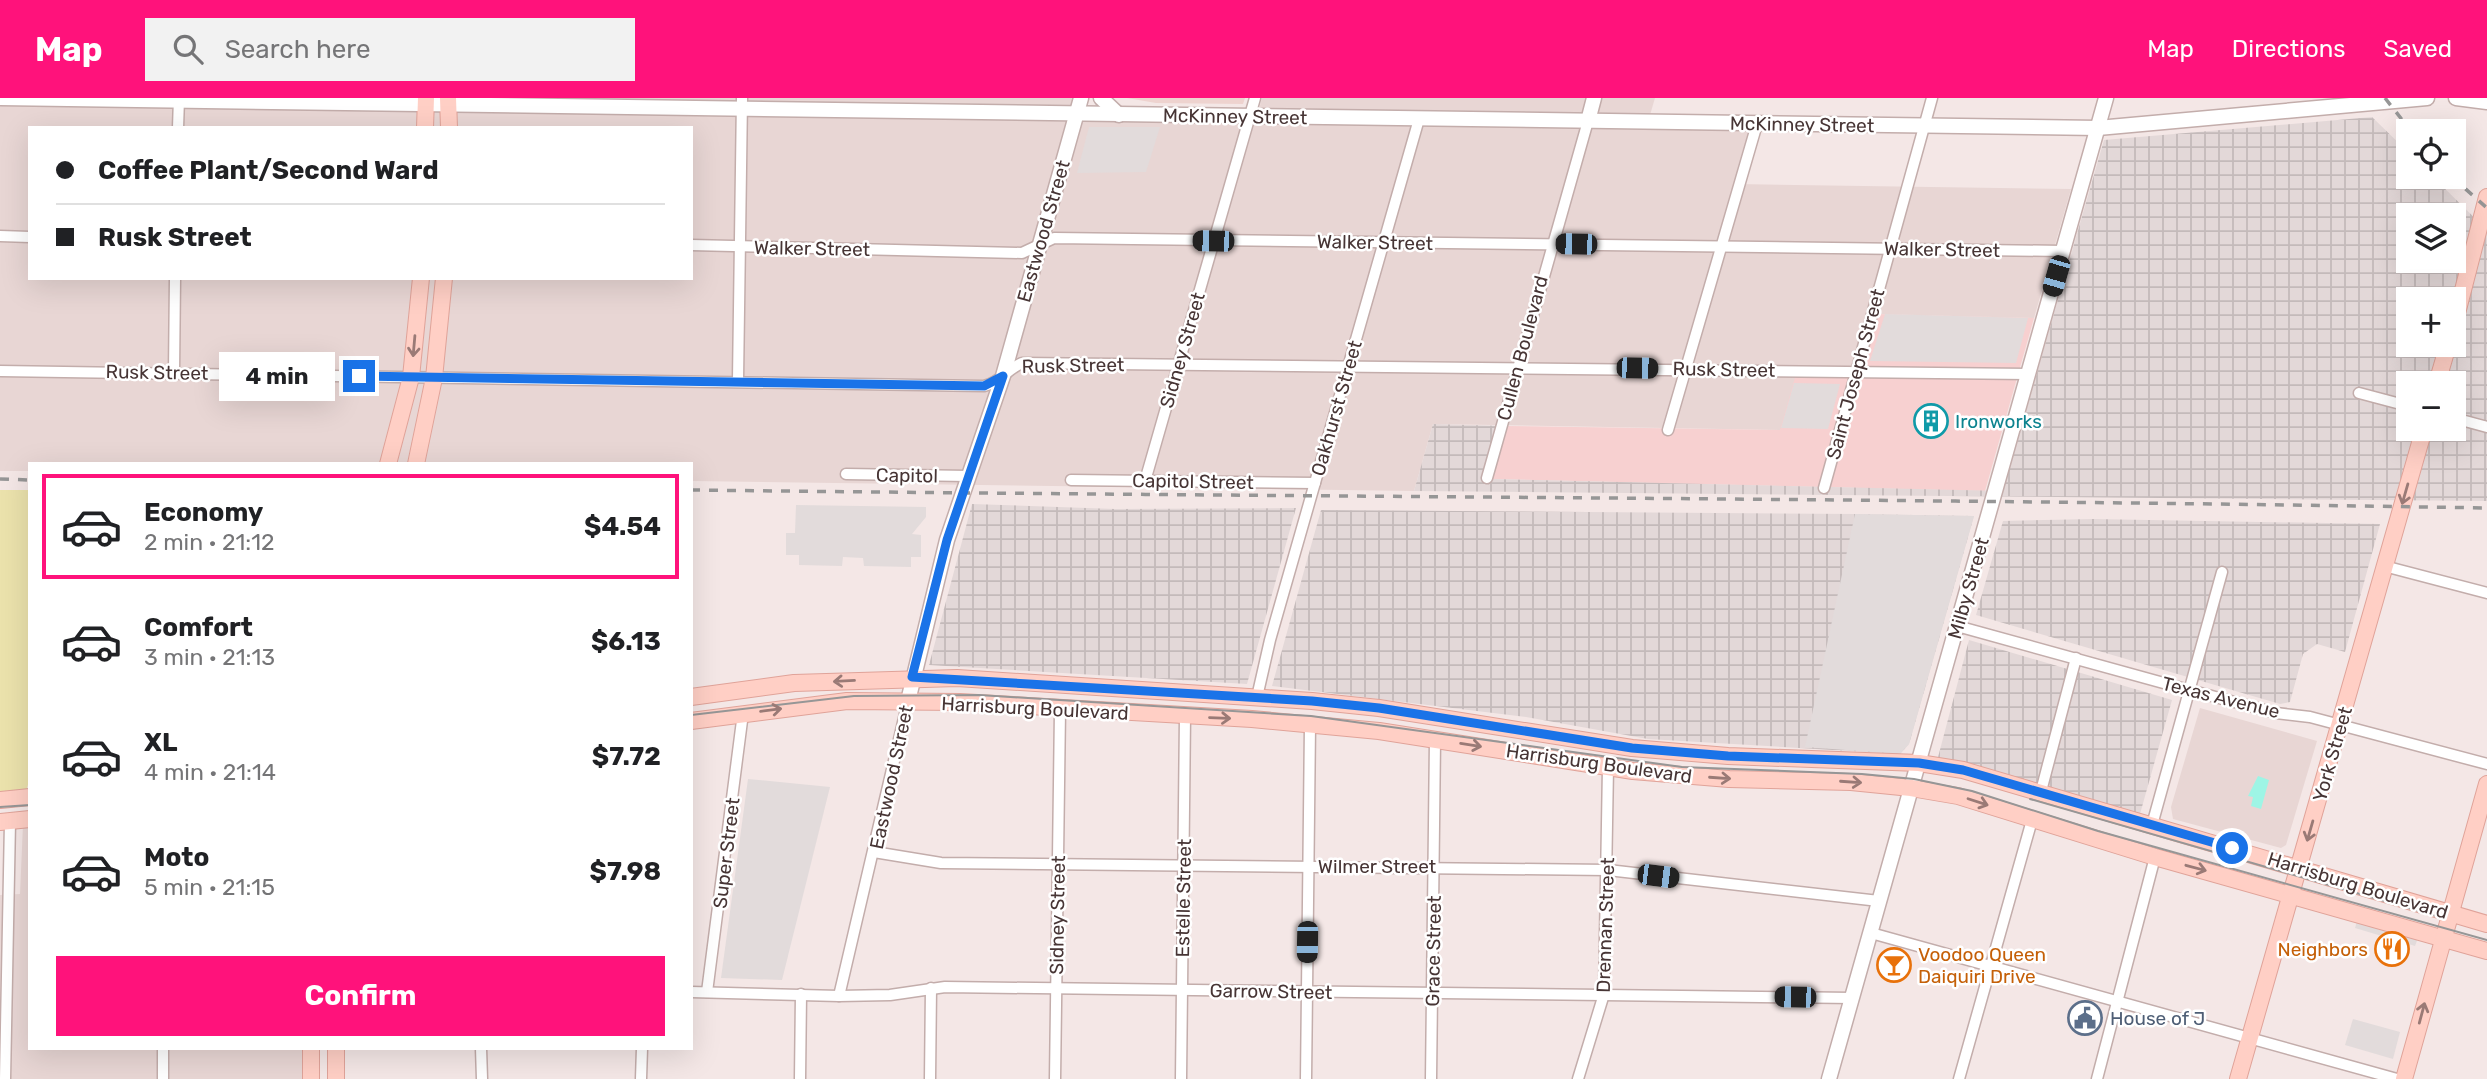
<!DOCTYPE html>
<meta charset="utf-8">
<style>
body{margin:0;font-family:Rubik,sans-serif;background:#f2f2f2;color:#202124;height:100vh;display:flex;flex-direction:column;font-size:26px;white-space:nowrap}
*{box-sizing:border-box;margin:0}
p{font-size:23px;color:#757577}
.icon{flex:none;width:38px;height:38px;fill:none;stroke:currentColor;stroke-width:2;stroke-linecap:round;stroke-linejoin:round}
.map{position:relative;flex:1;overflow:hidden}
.sheet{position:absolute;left:28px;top:364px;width:665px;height:588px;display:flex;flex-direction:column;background:#fff;border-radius:0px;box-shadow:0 7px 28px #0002}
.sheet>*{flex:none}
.top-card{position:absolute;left:28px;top:28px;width:665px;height:154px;border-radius:0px;box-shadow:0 7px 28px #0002;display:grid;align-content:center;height:154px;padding:0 28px;background:#fff}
.tools{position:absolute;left:2396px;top:21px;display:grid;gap:14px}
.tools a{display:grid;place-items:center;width:70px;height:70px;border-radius:0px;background:#fff;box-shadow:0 7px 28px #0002;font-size:35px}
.end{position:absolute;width:32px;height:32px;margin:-16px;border:9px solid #1a73e8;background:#fff;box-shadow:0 0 0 4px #fff}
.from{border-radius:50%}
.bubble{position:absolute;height:49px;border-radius:0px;background:#fff;box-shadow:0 7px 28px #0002;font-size:23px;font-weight:700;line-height:49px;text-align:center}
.car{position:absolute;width:21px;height:42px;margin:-21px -10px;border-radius:9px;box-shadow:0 0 5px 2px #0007;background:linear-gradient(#222 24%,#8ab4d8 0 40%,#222 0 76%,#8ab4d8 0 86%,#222 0)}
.top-card b{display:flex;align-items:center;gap:24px;height:66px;font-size:26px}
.top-card b+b{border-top:2px solid #e0e0e0}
.top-card i{width:18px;height:18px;background:#202124}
ul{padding:12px 0 0;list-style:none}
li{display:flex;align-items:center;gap:21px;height:105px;margin:0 14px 10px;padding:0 14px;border:4px solid transparent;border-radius:0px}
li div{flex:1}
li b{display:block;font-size:26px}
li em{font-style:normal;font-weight:700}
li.active{border-color:#ff127b}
li>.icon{width:63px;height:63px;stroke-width:1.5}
.button{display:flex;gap:14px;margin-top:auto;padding:14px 28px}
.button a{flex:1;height:80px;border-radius:0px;background:#ff127b;color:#fff;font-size:28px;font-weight:700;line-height:80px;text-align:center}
header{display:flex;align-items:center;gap:42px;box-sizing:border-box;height:98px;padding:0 35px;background:#ff127b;color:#fff}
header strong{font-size:33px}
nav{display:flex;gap:38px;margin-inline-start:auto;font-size:24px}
.search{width:490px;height:63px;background:#f2f2f2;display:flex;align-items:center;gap:18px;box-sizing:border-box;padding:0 24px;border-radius:0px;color:#757577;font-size:26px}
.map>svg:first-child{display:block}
.residential{fill:#e8d6d4;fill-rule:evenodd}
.commercial{fill:#f7d0d0}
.industrial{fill:url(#industrial-grid);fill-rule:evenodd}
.education{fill:#eed3cf}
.green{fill:#ebe2ac}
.parking{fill:#e2dbdb}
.water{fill:#9ef5e5}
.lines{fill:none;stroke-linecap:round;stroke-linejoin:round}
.minor-casing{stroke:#c3adab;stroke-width:13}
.tertiary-casing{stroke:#c3adab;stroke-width:17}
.secondary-casing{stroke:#e0a399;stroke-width:18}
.minor{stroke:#fff;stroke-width:10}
.tertiary{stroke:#fff;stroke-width:14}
.secondary{stroke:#ffcfc5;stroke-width:16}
.tram{stroke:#969696;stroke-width:2}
.rail{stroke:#969696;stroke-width:3.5;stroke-dasharray:9 9;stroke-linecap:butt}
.oneway{stroke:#9a7a76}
.route{stroke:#1a73e8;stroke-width:9}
.labels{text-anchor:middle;stroke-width:5;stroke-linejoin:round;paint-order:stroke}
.street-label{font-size:19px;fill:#473535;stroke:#fff}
.culture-label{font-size:19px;fill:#0d838f;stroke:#fff;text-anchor:start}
.food-label{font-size:19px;fill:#c56008;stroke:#fff;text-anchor:end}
.service-label{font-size:19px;fill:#4e5e75;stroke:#fff;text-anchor:start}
</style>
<header>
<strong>Map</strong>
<div class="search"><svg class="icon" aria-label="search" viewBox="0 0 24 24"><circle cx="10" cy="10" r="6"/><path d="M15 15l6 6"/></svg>Search here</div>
<nav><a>Map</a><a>Directions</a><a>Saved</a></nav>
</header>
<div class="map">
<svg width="2487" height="981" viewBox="0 0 2487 981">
<defs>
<pattern id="industrial-grid" width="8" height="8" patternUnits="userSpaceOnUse" patternTransform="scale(1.75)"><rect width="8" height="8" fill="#e3d8d8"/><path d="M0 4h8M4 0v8" fill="none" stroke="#c4baba"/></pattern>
</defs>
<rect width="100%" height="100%" fill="#f4e7e6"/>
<g class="residential">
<path d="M0 0H1077L1086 23 1751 32 1736 86 2071 91 2034 220 1875 216 1858 279 1780 332 1433 326 1414 393 691 383V366H30V373H0ZM30 30H691V180H30Z"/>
<path d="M1262 0H1655L1650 17 1259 11Z"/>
<path d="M2200 610 2317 643 2286 747 2281 750 2173 721 2171 709Z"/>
<path d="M23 727H30V950H302V981H0V797L20 796Z"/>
</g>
<path class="commercial" d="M1875 216 2034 220 1985 393 1490 381 1505 328 1780 332 1796 276 1858 278Z"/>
<g class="industrial">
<path d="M2372 19 2408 54V79H2433L2487 132V403L1414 393 1433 326 1505 328 1490 381 2003 393 2104 42ZM2408 117H2454V163H2408ZM2408 201H2454V247H2408ZM2408 285H2454V331H2408Z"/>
<path d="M972 406 1115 411 1296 410 1247 586 929 567Z"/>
<path d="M1321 412 1855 416 1974 418 1909 646 1900 656 1648 641 1526 619 1272 588Z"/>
<path d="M2093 421 2380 426 2345 554 2317 546 2303 556 2290 604 2280 606 1976 517 2003 423Z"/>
<path d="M1969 542 2172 602 2140 716 1937 663Z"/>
</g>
<path class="education" d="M1127 0H1245L1243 6 1156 5Z"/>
<path class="green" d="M0 392H30V679L26 694H0Z"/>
<g class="parking">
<path d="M1089 29H1160L1146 74 1077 75Z"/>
<path d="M1885 216 2028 220 2016 265 1870 263Z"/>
<path d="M1794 285 1840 286 1828 331 1781 330Z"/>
<path d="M796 407 926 409V419L912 436 921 437V459H911V469L864 468 863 460 843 459 842 468 799 467V457H786V435H795Z"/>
<path d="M1855 416 1974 418 1909 646 1900 656 1805 649Z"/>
<path d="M748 681 830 689 782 882 721 880Z"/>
<path d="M2357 823 2418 840 2415 848 2355 830Z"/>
<path d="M2353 921 2400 934 2393 961 2345 947Z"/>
</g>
<path class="water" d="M2258 678 2269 682 2261 711 2251 708 2253 699 2248 698Z"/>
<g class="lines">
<g class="minor-casing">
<g id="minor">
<path d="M178 30 179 0"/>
<path d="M0 138 30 139"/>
<path d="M691 147 1022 155 1054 140 2063 153"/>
<path d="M0 273 984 288C1000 285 1007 271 1022 265L2028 276"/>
<path d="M174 274 175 180"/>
<path d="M738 282 742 0"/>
<path d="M2359 295 2408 308"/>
<path d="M2454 320 2487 329"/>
<path d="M1668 332 1757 26"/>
<path d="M846 376 968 378"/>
<path d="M1487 380 1588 23"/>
<path d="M1071 382 1315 385"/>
<path d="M1145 383 1255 0"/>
<path d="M1824 390 1932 0"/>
<path d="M2384 468 2487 495"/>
<path d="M1957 528 2189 592 2276 615 2310 619 2487 666"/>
<path d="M1257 599 1270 542 1419 21"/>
<path d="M2040 697 2076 560"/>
<path d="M2152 727 2222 474"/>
<path d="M874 754 941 765 1608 772 1879 803"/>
<path d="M1871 835 2397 981"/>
<path d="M691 894 839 898 890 897 945 889 1852 900"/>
<path d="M707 894 743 615"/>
<path d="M839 898 908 603"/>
<path d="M481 950 482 981"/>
<path d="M5 981 10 724"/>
<path d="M163 981V950"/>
<path d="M641 981 642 950"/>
<path d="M800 981 801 896"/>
<path d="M930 981 931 890"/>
<path d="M1055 981 1060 612"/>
<path d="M1181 981 1185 618"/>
<path d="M1306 981 1310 627"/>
<path d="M1431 981 1435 642"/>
<path d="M1578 981 1604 896 1608 669"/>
<path d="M1959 981 2032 722"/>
<path d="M2097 981 2155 759"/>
</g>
</g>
<g class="tertiary-casing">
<g id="tertiary">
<path d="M0 0 2098 30 2427 0"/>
<path d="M1101 0 1119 17"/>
<path d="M2456 0 2487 4"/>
<path d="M1588 23 1594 0"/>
<path d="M908 603 947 442 1003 278 1081 0"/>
<path d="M1829 981 2106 0"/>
</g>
</g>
<g class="secondary-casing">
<g id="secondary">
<path d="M448 0 449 30"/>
<path d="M425 30 426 0"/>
<path d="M2454 227 2487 99"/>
<path d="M2437 285 2448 247"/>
<path d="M388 366 411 279 421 180"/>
<path d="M416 366 434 280 444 180"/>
<path d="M691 599 794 585 957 580 1312 603 1379 610 1632 650 1728 658 1919 665 1963 672 2487 826"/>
<path d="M691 623 847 603 960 604 1252 621 1379 633 1633 673 1729 681 1851 684 1911 690 1958 698 2155 759 2487 853"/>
<path d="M0 702 30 699"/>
<path d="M0 724 30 721"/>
<path d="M311 981V950"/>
<path d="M336 981V950"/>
<path d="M2238 981 2424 331"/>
<path d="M2404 981 2487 686"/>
</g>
</g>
<use href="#minor" class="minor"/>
<use href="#tertiary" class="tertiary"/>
<use href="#secondary" class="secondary"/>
<g class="tram">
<path d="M691 617 854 598 979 597 1311 618 1682 669 1862 676 1914 681 1972 693 2098 733 2487 842"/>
<path d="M2030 701 2440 819"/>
<path d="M0 709 30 707"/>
</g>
<g class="rail">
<path d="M2385 0 2411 33"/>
<path d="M2452 79 2487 110"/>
<path d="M0 381 30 382"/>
<path d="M691 392C1290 399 1888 400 2487 410"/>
</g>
</g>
<defs><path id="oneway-shaft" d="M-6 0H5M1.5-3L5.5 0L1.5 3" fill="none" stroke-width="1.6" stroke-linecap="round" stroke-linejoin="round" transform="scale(1.75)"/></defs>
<g class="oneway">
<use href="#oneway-shaft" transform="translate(414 248) rotate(95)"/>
<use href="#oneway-shaft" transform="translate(2405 396) rotate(106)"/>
<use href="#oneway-shaft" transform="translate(844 583) rotate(177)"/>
<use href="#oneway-shaft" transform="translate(771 612) rotate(-7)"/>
<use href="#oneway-shaft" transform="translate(1220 620) rotate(2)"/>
<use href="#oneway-shaft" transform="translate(1471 647) rotate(9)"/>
<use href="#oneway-shaft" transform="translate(1720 680) rotate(4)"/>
<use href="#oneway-shaft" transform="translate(1851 684) rotate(4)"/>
<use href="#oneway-shaft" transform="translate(1978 704) rotate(18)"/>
<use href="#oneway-shaft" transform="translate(2310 733) rotate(106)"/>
<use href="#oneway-shaft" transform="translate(2196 770) rotate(15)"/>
<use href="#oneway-shaft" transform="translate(2422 915) rotate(-75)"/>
</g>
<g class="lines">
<path class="route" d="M359 278 984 288 1003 278 947 442 912 579 1312 603 1379 610 1632 650 1728 658 1919 665 1963 672 2232 750"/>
</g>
<defs>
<g id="building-ring" transform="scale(1.75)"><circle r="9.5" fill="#fff" stroke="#0f9aa8" stroke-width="1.5"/><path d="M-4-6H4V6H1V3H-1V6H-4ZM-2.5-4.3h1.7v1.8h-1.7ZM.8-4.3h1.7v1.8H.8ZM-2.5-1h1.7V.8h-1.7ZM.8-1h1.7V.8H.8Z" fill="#0f9aa8"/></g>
<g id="restaurant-ring" transform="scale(1.75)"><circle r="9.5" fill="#fff" stroke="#e8710a" stroke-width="1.5"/><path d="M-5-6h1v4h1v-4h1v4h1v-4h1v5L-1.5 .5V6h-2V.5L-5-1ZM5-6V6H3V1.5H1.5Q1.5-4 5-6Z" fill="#e8710a"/></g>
<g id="bar-ring" transform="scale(1.75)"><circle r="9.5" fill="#fff" stroke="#e8710a" stroke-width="1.5"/><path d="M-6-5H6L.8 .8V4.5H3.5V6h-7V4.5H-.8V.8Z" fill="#e8710a"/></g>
<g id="civic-ring" transform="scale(1.75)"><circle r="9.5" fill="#fff" stroke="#5c6f8a" stroke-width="1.5"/><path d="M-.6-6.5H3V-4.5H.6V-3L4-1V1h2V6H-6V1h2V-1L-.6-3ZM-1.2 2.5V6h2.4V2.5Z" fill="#5c6f8a"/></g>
</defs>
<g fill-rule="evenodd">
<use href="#building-ring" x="1931" y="323"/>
<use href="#restaurant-ring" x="2392" y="851"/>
<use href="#bar-ring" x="1894" y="867"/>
<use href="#civic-ring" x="2085" y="920"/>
</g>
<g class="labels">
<g class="street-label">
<text transform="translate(1235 18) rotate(1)" y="7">McKinney Street</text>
<text transform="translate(1802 26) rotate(1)" y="7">McKinney Street</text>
<text transform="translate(1043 133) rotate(-74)" y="7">Eastwood Street</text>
<text transform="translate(1375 144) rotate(1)" y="7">Walker Street</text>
<text transform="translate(812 150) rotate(1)" y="7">Walker Street</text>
<text transform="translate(1942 151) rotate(1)" y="7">Walker Street</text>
<text transform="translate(1522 250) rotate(-75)" y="7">Cullen Boulevard</text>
<text transform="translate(1182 252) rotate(-74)" y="7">Sidney Street</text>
<text transform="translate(1073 267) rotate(-1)" y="7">Rusk Street</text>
<text transform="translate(1724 271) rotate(1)" y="7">Rusk Street</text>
<text transform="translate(157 274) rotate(1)" y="7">Rusk Street</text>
<text transform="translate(1855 276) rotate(-75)" y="7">Saint Joseph Street</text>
<text transform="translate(1336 310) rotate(-74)" y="7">Oakhurst Street</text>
<text transform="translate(907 377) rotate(1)" y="7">Capitol</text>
<text transform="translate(1193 383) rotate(1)" y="7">Capitol Street</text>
<text transform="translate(1968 490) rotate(-74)" y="7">Milby Street</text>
<text transform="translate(2221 599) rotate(14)" y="7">Texas Avenue</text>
<text transform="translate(1035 610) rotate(3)" y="7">Harrisburg Boulevard</text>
<text transform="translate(2332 656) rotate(-74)" y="7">York Street</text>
<text transform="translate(1599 665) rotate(8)" y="7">Harrisburg Boulevard</text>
<text transform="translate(891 679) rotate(-78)" y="7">Eastwood Street</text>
<text transform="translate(726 755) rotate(-83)" y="7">Super Street</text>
<text x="1377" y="775">Wilmer Street</text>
<text transform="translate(2358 787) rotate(17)" y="7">Harrisburg Boulevard</text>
<text transform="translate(1183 800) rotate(-89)" y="7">Estelle Street</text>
<text transform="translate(1057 817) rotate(-89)" y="7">Sidney Street</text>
<text transform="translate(1605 827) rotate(-88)" y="7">Drennan Street</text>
<text transform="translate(1433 853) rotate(-89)" y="7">Grace Street</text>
<text transform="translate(1271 893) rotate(1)" y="7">Garrow Street</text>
</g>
<g class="culture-label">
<text x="1955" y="330">Ironworks</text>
</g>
<g class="food-label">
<text x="2368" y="858">Neighbors</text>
<text x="1918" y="863" text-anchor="start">Voodoo Queen<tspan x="1918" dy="22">Daiquiri Drive</tspan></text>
</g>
<g class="service-label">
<text x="2110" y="927">House of J</text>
</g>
</g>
</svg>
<div class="tools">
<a><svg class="icon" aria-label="locate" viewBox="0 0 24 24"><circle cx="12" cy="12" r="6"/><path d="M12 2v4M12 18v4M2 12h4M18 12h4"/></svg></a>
<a><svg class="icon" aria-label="layers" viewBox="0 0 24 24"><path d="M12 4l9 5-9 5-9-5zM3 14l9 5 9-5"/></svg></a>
<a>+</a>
<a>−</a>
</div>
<i class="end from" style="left:2232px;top:750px"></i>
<i class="end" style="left:359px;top:278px"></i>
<div class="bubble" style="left:219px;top:254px;width:116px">4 min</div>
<i class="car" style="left:1213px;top:143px;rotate:271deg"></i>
<i class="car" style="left:1576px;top:146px;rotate:271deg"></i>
<i class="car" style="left:2056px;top:178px;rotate:196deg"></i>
<i class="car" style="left:1637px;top:270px;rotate:91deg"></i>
<i class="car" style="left:1658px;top:778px;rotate:97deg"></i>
<i class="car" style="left:1307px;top:844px;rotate:181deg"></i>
<i class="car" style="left:1795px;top:899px;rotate:271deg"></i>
<div class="top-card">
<b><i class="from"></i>Coffee Plant/Second Ward</b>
<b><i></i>Rusk Street</b>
</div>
<section class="sheet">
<ul>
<li class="active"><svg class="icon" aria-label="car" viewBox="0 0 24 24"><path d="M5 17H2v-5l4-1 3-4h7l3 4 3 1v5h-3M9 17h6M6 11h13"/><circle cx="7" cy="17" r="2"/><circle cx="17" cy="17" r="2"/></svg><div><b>Economy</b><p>2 min · 21:12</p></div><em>$4.54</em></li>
<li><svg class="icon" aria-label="car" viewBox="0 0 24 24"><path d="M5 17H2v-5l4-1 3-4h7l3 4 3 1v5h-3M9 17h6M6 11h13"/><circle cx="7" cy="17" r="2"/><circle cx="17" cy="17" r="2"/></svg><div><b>Comfort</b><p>3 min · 21:13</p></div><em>$6.13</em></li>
<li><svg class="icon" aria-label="car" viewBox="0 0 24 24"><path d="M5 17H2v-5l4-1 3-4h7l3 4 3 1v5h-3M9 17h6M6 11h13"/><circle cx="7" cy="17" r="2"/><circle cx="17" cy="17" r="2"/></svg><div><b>XL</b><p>4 min · 21:14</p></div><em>$7.72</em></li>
<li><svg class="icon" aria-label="car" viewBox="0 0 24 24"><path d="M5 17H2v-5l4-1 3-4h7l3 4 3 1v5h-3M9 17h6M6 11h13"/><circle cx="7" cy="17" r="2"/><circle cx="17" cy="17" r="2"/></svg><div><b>Moto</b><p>5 min · 21:15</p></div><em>$7.98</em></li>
</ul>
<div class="button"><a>Confirm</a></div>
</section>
</div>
